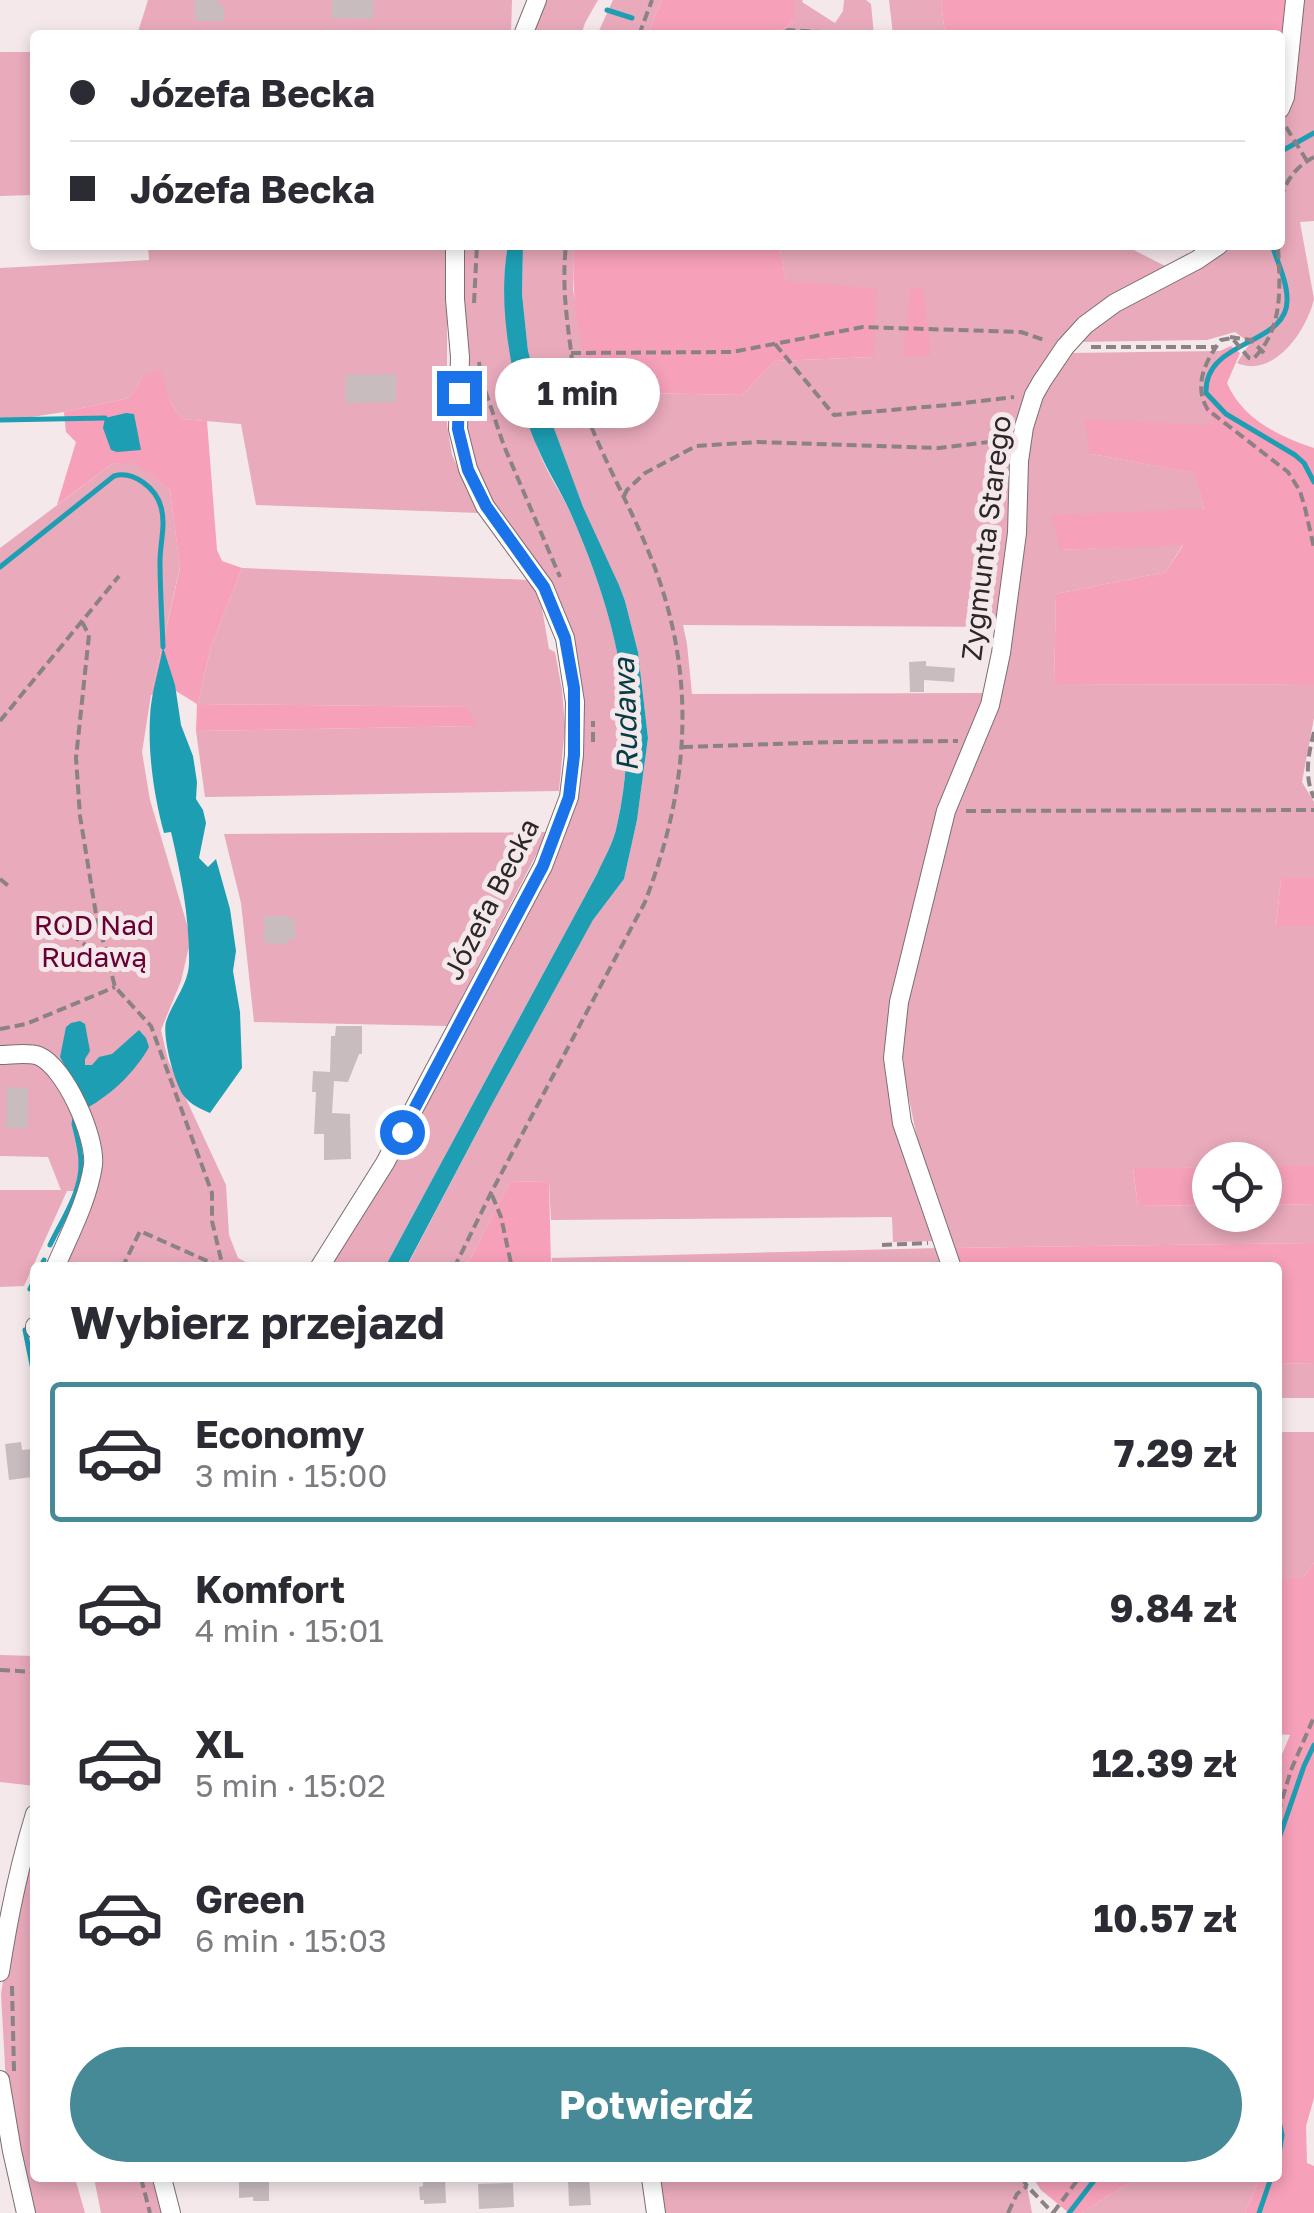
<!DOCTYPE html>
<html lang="pl">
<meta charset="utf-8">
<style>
body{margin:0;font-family:"Golos Text",sans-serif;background:#f2f2f3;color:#2b2b33;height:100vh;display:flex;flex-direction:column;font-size:38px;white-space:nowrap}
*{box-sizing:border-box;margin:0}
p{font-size:32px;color:#7c7c81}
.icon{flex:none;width:55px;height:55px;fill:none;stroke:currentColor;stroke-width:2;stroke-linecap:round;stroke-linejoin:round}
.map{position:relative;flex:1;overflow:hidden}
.panel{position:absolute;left:30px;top:1262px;width:1252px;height:920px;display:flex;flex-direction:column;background:#fff;border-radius:10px;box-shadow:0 5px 15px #0003}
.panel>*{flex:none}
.guide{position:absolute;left:30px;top:30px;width:1255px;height:220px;border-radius:10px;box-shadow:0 5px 15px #0003;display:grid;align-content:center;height:220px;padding:0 40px;background:#fff}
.fabs{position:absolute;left:1192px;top:1142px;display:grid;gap:20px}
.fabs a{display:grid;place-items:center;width:90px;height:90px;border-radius:50%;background:#fff;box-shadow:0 5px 15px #0003;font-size:50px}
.end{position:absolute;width:45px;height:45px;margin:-22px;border:12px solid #1a73e8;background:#fff;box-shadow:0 0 0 5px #fff}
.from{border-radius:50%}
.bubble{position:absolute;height:70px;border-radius:35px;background:#fff;box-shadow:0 5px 15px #0003;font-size:32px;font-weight:700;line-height:70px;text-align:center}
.guide b{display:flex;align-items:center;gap:35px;height:95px;font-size:38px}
.guide b+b{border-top:2px solid #e1e1e2}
.guide i{width:25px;height:25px;background:#2b2b33}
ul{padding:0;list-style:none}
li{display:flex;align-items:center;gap:30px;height:140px;margin:0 20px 15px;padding:0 20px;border:5px solid transparent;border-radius:10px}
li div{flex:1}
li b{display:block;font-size:38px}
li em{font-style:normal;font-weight:700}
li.selected{border-color:#468a98}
li>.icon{width:90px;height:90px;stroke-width:1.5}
h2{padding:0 40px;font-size:45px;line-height:120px}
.primary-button{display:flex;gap:20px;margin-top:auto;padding:20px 40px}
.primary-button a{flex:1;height:115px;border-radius:60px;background:#468a98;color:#fff;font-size:40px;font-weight:700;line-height:115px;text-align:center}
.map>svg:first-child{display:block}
.green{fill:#e9aabb}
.forest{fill:#f6a0b9}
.water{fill:#1e9eb3}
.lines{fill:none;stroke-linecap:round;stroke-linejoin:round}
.stream{stroke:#1e9eb3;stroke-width:5}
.building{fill:#c8bcbf}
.minor-casing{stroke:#7a6f71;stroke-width:20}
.path{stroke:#8b8285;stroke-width:4;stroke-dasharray:10 5;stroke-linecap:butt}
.minor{stroke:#fff;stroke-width:18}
.route{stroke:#1a73e8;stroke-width:12}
.labels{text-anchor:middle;stroke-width:10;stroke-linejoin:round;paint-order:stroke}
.street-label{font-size:28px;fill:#2c2729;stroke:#f5e8eb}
.park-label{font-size:28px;fill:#690033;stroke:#f5e8eb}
.water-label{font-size:30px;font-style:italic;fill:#053c45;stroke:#f5e8eb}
</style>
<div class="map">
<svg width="1314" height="2213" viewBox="0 0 1314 2213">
<rect width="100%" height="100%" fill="#f5e8eb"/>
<g class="green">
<path d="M148 0H512L511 35H137Z"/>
<path d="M543 0H598L585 23 581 35H528Z"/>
<path d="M613 0H662L647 35H597Z"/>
<path d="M795 0H803L802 2 835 23 843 11 844 0H866L871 4 874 35H776L795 20Z"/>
<path d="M889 0H941L945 35H893Z"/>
<path d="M1304 0H1314V221L1300 222 1314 299C1307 330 1274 379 1237 363L1250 343 1235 332 1207 340 1074 342 1089 328 1224 245H1280V123L1292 94Z"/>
<path d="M0 52H35V195L0 196Z"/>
<path d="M148 245H447V424L452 455 479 513 256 505 241 424 182 419 169 400 143 377 129 398 64 412 0 422V268L149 260Z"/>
<path d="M460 245H508C498 299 511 350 525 402 530 419 533 438 540 454 548 475 562 494 571 514 615 614 642 717 617 825 614 842 604 858 597 874L385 1267 326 1268 570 807 569 643 484 495 467 455Z"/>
<path d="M523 245H574L573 290 596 392 742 395 775 361 874 357 786 282 780 249 824 245H1124L1171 269C1143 281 1108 292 1086 314 1067 332 1052 356 1037 378L998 627 683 625 687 644 692 694 989 693 977 724 891 1067 936 1241 893 1242 892 1217 551 1220 549 1181 510 1182 466 1267 406 1268 491 1106 593 920 624 879 637 820 648 738 638 652 625 601 619 585 583 508 538 385 528 351 522 294Z"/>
<path d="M1220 351 1204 394V409L1215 426 1091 454 1196 473 1204 510 1061 550 1183 544 1166 572 1056 594 1054 684 1314 685V718L1302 782 1314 802V878L1281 879 1276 925 1314 926V1166H1265V1160H1210V1167L1133 1169 1138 1206 1210 1205V1215H1265V1205L1314 1204V1243L951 1248 922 1161 905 1080 901 1033 916 956 942 846 1004 685 1014 625 1019 575 1025 461 1036 403 1068 353Z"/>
<path d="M135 461 170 490 180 567 151 695 142 752 150 800 191 938 181 981 161 1030 168 1060 226 1185 229 1235 238 1258 256 1267H61L98 1160 54 1055 33 1046 0 1048V548L112 464Z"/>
<path d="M242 568 530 580 541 603 549 649 555 652 562 690 565 726 559 791 205 797 196 731 475 726 468 707 198 704 210 650Z"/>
<path d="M548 832 447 1026 254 1022 241 903 224 834Z"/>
<path d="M27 1060 44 1066C72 1114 88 1132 79 1191H67L24 1286 0 1287V1190H61L48 1157 0 1156V1062Z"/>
<path d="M939 1248 944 1268H551L552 1258Z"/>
<path d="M1314 1363V1398H1278V1364Z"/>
<path d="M1278 1432H1314V1563L1303 1578H1278Z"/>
<path d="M0 1655 35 1656V1786L0 1782Z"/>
<path d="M35 1833V2178H75L85 2213H31L7 2101 1 1994 10 1937Z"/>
<path d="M94 2178H156L165 2213H101Z"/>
<path d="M651 2178H1022L1027 2186 1032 2213H656Z"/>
<path d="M1137 2178H1260L1245 2213H1081Z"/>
</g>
<g class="forest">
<path d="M662 0H795V20L776 35H647Z"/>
<path d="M941 0H1288L1280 85V35H945Z"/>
<path d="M574 245H824L780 249 786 281 877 289 874 357 775 361 742 395 595 392C579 338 571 302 574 245Z"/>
<path d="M923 288 931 355 903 356 911 289Z"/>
<path d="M1231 346 1240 353 1227 383C1242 419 1280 437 1314 448V685L1054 684 1056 594 1166 572 1183 545 1060 550 1051 515 1204 509 1195 473 1091 454 1084 420 1214 425 1204 409V394L1220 351Z"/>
<path d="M156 371H162L169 400 182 419 207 421 217 550 222 561 242 568 210 650 198 704 468 707 476 726 196 731 197 704 176 691 151 695 180 568 170 490 135 462 112 464 57 505 76 442 66 432 64 412 129 398 143 377Z"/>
<path d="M1281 878H1314V926H1276Z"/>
<path d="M1265 1166H1314V1204L1265 1205Z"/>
<path d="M1210 1167V1205L1138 1206 1133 1168Z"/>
<path d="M549 1181 551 1267H466L510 1182Z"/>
<path d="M1314 1243V1363L1278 1364V1268L957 1267 951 1248Z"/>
<path d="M1314 1563V2098L1306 2126 1307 2163 1314 2166V2213H1245L1260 2178H1278V1764L1290 1735 1278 1734V1578H1303Z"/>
<path d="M1033 2178H1137L1081 2213H1069L1041 2190Z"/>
</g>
<g class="water">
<path d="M508 245H523L522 294 528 351 538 385 583 507 619 585 625 601 638 652 648 738 637 820 624 879 593 920 491 1106 406 1267H385L597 874C604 858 614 842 617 825 642 717 615 614 571 514 562 493 549 474 540 453 513 395 496 309 508 245Z"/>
<path d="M126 413 134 414 141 450 117 452 111 450 103 428 105 418Z"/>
<path d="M163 647 175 685 181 725 193 756 197 782 196 799 203 810 206 823 199 858 208 867 216 859 230 909 236 951 233 971 240 1012 242 1068 210 1113C199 1108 191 1105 184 1096 175 1085 162 1037 166 1022 172 1003 188 985 189 964 190 919 181 875 171 832L164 833C154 796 148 755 150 717 151 693 159 670 163 647Z"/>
<path d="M80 1021 85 1024 90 1051 85 1059V1065H92L99 1057 112 1054 139 1030 146 1038 149 1047C135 1072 112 1094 87 1108L60 1057 66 1027 71 1023Z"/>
</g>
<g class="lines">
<g class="stream">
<path d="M607 10 632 18"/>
<path d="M1280 152 1314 133"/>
<path d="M1272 245C1277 261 1287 281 1287 298 1290 346 1204 338 1206 393L1226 414 1295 455 1304 463 1314 482"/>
<path d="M0 420 105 418"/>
<path d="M0 567 114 476C133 470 156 488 161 507 166 524 160 544 160 561 160 590 162 618 163 647"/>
<path d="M50 1245C62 1220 82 1191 81 1163 81 1150 77 1136 74 1124L75 1118"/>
<path d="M40 1268 44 1260"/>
<path d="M30 1289 35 1279"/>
<path d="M25 1330 35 1380"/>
<path d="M1278 1841 1304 1766 1314 1745"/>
<path d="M1278 2116 1282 2135 1278 2161"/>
<path d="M1069 2213 1096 2178"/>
<path d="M1259 2213 1271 2178"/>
</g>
</g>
<g class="building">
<path d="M195 0H218V6H224V21H195Z"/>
<path d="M332 0H374L373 19 332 18Z"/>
<path d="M396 374V402L346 403 345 375Z"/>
<path d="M926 661V666L955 668 954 682 924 680V692H910L909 662Z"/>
<path d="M264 916H288V919H295V940L287 939 288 944 264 943Z"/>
<path d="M336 1026H362V1054H359L348 1082 334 1081 332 1113 350 1114 351 1159 324 1160V1134H314L316 1092H312L313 1071 330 1072 331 1036H335Z"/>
<path d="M7 1087 28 1088 27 1128H6Z"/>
<path d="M21 1442 22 1450 32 1449V1477L9 1480 5 1444Z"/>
<path d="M239 2178H269V2201H253V2197L239 2198Z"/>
<path d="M423 2178H445L446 2203 424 2204V2200H420L419 2187 423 2186Z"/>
<path d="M568 2178H589L591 2205 569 2206Z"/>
<path d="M513 2183 514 2207 479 2209 478 2184Z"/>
</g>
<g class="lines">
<g class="minor-casing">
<g id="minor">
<path d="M523 35 537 0"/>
<path d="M1280 109 1285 97 1295 0"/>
<path d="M0 1055C12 1055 27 1052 39 1056 65 1067 96 1137 93 1165 88 1200 69 1235 55 1268"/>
<path d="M319 1268 385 1163 543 866 569 797 574 755 575 702 565 638 544 587 485 506 468 469 458 429 460 357 455 299V245"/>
<path d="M952 1268 902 1123 893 1058 899 1002 946 811 990 705 1001 653 1017 533 1019 461 1024 427 1034 395 1042 381 1065 347 1085 325 1115 303 1197 260 1219 245"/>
<path d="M35 1326V1329"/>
<path d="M0 1972C8 1919 19 1866 35 1814"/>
<path d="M0 2080 12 2151 26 2213"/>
<path d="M162 2178 171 2213"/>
<path d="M651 2178 656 2213"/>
</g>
</g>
<g class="path">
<path d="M639 35 652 0"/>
<path d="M771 35 789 30 867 35"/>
<path d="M1286 127 1307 161"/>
<path d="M1314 157C1239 197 1314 299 1253 359L1249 358 1232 338 1221 340C1205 361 1193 386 1208 410L1288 472 1300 491 1305 508 1314 548"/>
<path d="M474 303 477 245"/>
<path d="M1230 337 1251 340 1264 353"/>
<path d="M775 344 834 415 948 405 1014 397"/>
<path d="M1091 347H1216"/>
<path d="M571 353 732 352 863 327 1021 332 1047 341"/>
<path d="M479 362 481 378 504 446 560 577"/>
<path d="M624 496 627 490 645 473 696 446 758 442 939 448 1005 440"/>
<path d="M82 622 89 635 76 758 80 816 96 914 115 987 151 1026 212 1193V1221L223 1268"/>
<path d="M0 721 119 576"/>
<path d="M1314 732C1308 756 1304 776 1314 798"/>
<path d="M593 742V721"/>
<path d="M683 747 837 742 958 741"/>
<path d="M966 811 1314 810"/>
<path d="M0 879 11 888"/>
<path d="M59 925 109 963"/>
<path d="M0 1029 26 1024 115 987"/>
<path d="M492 1195 501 1217 512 1268"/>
<path d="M882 1245 928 1243"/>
<path d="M122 1268 140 1231 223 1268"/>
<path d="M454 1268 491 1193 645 902C691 782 698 669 647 548 624 492 591 439 576 381 573 371 572 360 571 351 566 314 562 282 566 245"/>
<path d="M0 1670 35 1672"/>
<path d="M1278 1813 1291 1770 1314 1717"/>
<path d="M12 1986 14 2071"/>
<path d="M141 2178 150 2213"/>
<path d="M1022 2178 1027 2186 1053 2213"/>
<path d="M1008 2213 1017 2194 1027 2186"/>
<path d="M1053 2213 1079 2178"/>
</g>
<use href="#minor" class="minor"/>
</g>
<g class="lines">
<path class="route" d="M402 1132 543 866 569 797 574 755V688L565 638 544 587 486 506 468 470 458 429 459 393"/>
</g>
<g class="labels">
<g class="street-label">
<text transform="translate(986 538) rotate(-83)" y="10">Zygmunta Starego</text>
<text transform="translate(491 899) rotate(-63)" y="10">Józefa Becka</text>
</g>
<g class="park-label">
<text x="94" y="935">ROD Nad<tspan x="94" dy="32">Rudawą</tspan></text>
</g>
<g class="water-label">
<text transform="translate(626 715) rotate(-92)" y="10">Rudawa</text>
</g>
</g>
</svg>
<div class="fabs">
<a><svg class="icon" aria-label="locate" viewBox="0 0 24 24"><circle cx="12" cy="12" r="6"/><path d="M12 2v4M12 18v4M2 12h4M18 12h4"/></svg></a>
</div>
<i class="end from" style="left:402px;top:1132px"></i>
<i class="end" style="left:459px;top:393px"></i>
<div class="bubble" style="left:495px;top:358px;width:165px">1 min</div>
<div class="guide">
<b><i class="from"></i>Józefa Becka</b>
<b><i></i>Józefa Becka</b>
</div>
<section class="panel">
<h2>Wybierz przejazd</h2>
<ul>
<li class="selected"><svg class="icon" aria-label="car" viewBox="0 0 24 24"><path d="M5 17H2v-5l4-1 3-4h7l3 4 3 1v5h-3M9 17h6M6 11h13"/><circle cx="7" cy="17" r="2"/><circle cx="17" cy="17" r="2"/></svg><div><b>Economy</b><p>3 min · 15:00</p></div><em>7.29 zł</em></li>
<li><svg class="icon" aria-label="car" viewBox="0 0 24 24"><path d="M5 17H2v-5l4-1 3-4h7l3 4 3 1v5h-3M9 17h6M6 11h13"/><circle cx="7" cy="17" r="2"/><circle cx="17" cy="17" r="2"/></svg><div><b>Komfort</b><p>4 min · 15:01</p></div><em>9.84 zł</em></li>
<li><svg class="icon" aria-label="car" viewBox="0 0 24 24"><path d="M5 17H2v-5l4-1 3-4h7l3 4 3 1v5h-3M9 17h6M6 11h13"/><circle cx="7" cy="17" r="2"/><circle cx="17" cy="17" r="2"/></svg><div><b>XL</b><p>5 min · 15:02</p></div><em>12.39 zł</em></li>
<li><svg class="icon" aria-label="car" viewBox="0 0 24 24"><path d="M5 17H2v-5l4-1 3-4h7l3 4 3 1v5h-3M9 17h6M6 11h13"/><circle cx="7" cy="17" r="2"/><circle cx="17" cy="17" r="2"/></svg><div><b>Green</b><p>6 min · 15:03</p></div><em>10.57 zł</em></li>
</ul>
<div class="primary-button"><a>Potwierdź</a></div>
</section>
</div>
